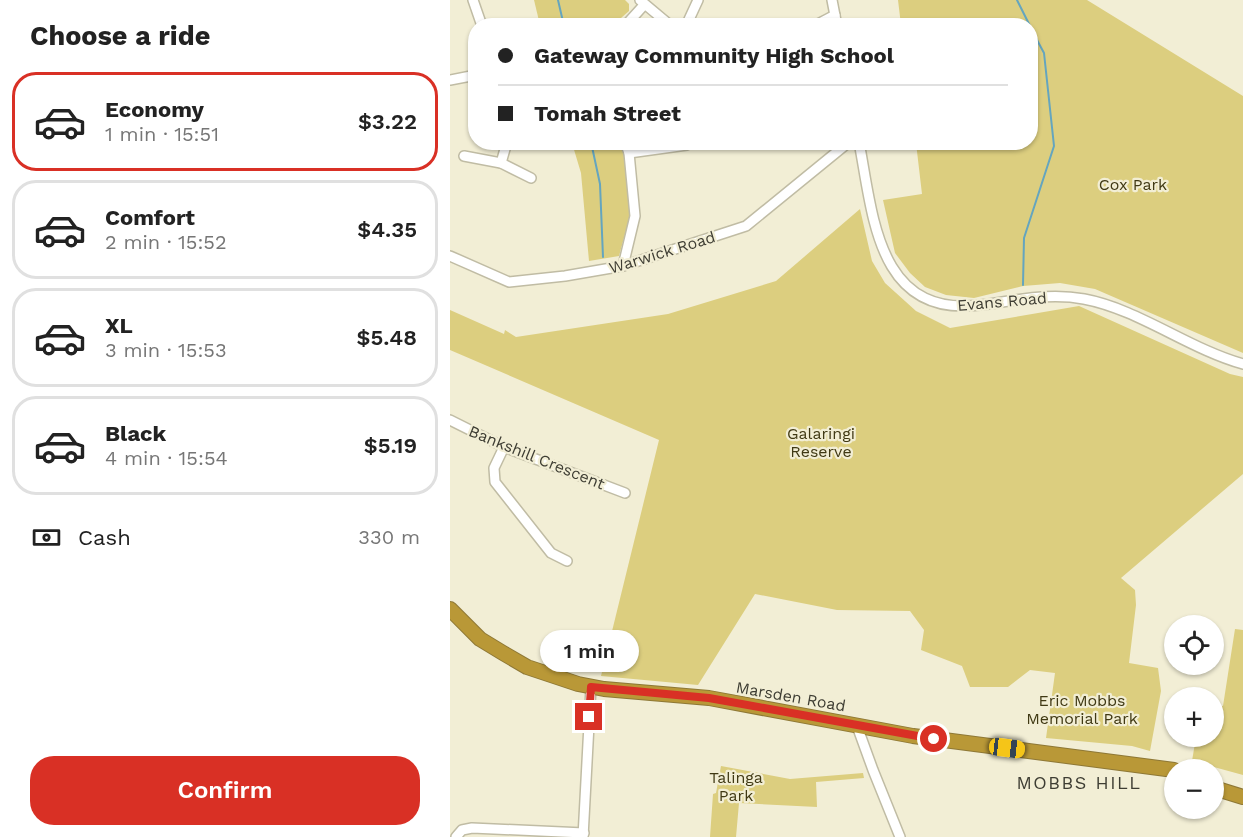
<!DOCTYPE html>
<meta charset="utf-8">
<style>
body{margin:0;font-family:"Work Sans",sans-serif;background:#f6f6f6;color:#222;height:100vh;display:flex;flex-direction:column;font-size:22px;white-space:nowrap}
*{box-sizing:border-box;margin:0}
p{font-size:20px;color:#767676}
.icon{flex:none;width:33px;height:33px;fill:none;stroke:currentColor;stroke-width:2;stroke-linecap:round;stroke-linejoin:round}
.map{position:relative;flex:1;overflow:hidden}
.details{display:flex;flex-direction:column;background:#fff;width:450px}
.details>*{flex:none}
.hud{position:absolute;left:18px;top:18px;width:570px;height:132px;border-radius:24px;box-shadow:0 2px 4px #0004;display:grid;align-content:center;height:132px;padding:0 30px;background:#fff}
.fabs{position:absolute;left:714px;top:615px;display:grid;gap:12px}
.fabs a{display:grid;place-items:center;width:60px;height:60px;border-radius:50%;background:#fff;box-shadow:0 2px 4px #0004;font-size:30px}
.end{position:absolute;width:27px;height:27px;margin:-14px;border:8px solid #d93025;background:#fff;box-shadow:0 0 0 3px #fff}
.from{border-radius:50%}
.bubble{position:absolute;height:42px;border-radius:21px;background:#fff;box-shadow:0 2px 4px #0004;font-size:20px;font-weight:600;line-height:42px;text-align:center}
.car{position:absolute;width:18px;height:36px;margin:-18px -9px;border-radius:8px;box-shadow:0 0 4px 2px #0007;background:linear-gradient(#f5c518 24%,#345 0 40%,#f5c518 0 76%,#345 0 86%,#f5c518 0)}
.hud b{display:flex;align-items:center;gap:21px;height:57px;font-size:22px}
.hud b+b{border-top:2px solid #e0e0e0}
.hud i{width:15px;height:15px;background:#222}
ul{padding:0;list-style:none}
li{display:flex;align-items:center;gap:18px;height:99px;margin:0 12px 9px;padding:0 18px;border:3px solid #e0e0e0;border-radius:24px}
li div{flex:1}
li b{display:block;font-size:22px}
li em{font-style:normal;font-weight:600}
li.active{border-color:#d93025}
li>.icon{width:54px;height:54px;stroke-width:1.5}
h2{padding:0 30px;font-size:27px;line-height:72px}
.pay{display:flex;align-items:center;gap:15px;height:66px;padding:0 30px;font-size:22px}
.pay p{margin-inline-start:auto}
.action{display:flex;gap:12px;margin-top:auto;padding:12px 30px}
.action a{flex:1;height:69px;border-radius:24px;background:#d93025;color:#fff;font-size:24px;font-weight:600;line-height:69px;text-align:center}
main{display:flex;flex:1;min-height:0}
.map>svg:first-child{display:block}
.green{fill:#dcce7f}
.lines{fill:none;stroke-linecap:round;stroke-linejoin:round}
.stream{stroke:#64a5bf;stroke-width:2}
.minor-casing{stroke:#c0bca4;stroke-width:12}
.highway-casing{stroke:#8e7836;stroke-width:16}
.minor{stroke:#fff;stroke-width:9}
.highway{stroke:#b99837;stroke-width:14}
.route{stroke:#d93025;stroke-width:8}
.labels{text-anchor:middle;stroke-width:4.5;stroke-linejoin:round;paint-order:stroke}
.park-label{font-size:16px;fill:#403914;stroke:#f2eed5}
.street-label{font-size:16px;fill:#3e3d33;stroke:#f2eed5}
.neighbourhood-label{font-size:18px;letter-spacing:1.5px;fill:#3e3d33;stroke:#f2eed5}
</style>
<main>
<section class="details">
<h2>Choose a ride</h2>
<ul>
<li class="active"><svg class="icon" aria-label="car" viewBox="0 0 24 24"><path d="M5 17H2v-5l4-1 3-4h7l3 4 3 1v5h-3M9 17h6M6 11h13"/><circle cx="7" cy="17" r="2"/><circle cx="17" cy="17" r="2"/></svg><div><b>Economy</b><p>1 min · 15:51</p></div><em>$3.22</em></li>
<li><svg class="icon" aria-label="car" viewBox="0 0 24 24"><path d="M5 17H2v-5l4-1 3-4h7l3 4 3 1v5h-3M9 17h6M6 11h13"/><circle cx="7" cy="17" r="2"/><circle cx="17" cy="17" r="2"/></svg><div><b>Comfort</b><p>2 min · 15:52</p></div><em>$4.35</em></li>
<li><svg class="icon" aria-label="car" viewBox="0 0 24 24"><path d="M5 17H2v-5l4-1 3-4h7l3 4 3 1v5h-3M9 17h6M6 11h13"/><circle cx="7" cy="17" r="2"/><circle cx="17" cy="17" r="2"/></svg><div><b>XL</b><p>3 min · 15:53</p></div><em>$5.48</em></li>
<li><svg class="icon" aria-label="car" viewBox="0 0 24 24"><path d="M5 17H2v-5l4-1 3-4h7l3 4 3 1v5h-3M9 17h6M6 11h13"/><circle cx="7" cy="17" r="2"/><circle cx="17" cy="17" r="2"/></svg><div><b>Black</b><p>4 min · 15:54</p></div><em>$5.19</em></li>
</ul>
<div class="pay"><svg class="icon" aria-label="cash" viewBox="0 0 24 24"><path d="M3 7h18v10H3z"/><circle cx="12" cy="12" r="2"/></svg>Cash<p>330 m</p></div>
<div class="action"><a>Confirm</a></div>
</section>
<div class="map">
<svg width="793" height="837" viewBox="0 0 793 837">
<rect width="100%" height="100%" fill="#f2eed5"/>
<g class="green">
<path d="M84 0H175L179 4V11L163 25H90Z"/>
<path d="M448 0H637L793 96V353L645 289 610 283 573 286 524 298 496 295 475 287 460 273 445 253 433 200 472 194 466 143 580 142V26L451 25Z"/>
<path d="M122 143H170L174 151 180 216 169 256 139 261 131 173Z"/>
<path d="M410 209 422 261 435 283 466 311 500 328 629 306 780 374 793 377V474L671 578 685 590 686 605 679 663 708 668 711 691 700 751 682 746 596 738 605 673 580 670 558 687H520L512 666 471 650 474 630 460 611 387 610 305 594 248 685 151 676 209 440 0 350V310L54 334 55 330 66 337 218 314 326 281Z"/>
<path d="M785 629 793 630V775L742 761 746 737 764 736V704L773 706Z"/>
<path d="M271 766 340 779 413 773 414 778 366 782 367 807 289 803 286 837H260L263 794 266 793Z"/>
</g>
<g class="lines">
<g class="stream">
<path d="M108 0 114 26"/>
<path d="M567 0 580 26"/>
<path d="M141 142 150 184 153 257"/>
<path d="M573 285 574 238 604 146 594 53 580 27"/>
</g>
<g class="minor-casing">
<g id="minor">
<path d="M23 0 32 26"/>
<path d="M190 0 221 26"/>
<path d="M382 0 387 26"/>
<path d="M175 26 194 5"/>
<path d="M236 26 248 0"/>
<path d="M364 26 385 15"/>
<path d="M0 80 26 75"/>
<path d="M409 142C423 215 427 318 530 305 565 301 598 292 634 299 688 309 739 349 793 364"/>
<path d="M179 153 237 145"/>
<path d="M14 156 51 163 81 178"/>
<path d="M51 163 57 142"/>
<path d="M0 256 59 282 115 276 173 266 296 226 399 142"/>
<path d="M173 266 185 216 179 153 175 142"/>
<path d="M0 420 54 447 175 493"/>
<path d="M54 447 44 468 45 482 101 553 117 561"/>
<path d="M407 726 423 770 450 837"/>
<path d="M6 837 12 830 22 828 134 833"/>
<path d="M133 837 141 687"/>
</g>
</g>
<g class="highway-casing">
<g id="highway">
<path d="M0 609 30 639 53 653 77 667 128 684 154 689 259 698 463 736 724 770"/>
<path d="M764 788 793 797"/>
</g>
</g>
<use href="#minor" class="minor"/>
<use href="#highway" class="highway"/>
</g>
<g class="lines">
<path class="route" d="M139 717 141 687 259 698 484 739"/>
</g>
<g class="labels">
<g class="park-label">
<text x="683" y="190">Cox Park</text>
<text x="371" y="439">Galaringi<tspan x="371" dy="18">Reserve</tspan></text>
<text x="632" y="706">Eric Mobbs<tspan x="632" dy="18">Memorial Park</tspan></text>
<text x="286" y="783">Talinga<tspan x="286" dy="18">Park</tspan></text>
</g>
<g class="street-label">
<text transform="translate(212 252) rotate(-17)" y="6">Warwick Road</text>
<text transform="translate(552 301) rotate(-5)" y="6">Evans Road</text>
<text transform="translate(87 457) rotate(22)" y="6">Bankshill Crescent</text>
<text transform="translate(341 696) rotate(10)" y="6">Marsden Road</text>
</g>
<g class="neighbourhood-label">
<text x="629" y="789">MOBBS HILL</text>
</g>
</g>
</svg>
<div class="fabs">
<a><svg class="icon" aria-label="locate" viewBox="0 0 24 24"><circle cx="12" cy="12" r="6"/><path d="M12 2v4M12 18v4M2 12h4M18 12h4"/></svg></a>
<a>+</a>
<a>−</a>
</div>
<i class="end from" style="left:484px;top:739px"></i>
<i class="end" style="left:139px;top:717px"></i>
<div class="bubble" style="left:90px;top:630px;width:99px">1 min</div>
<i class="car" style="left:557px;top:748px;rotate:97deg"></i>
<div class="hud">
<b><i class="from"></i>Gateway Community High School</b>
<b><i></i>Tomah Street</b>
</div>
</div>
</main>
